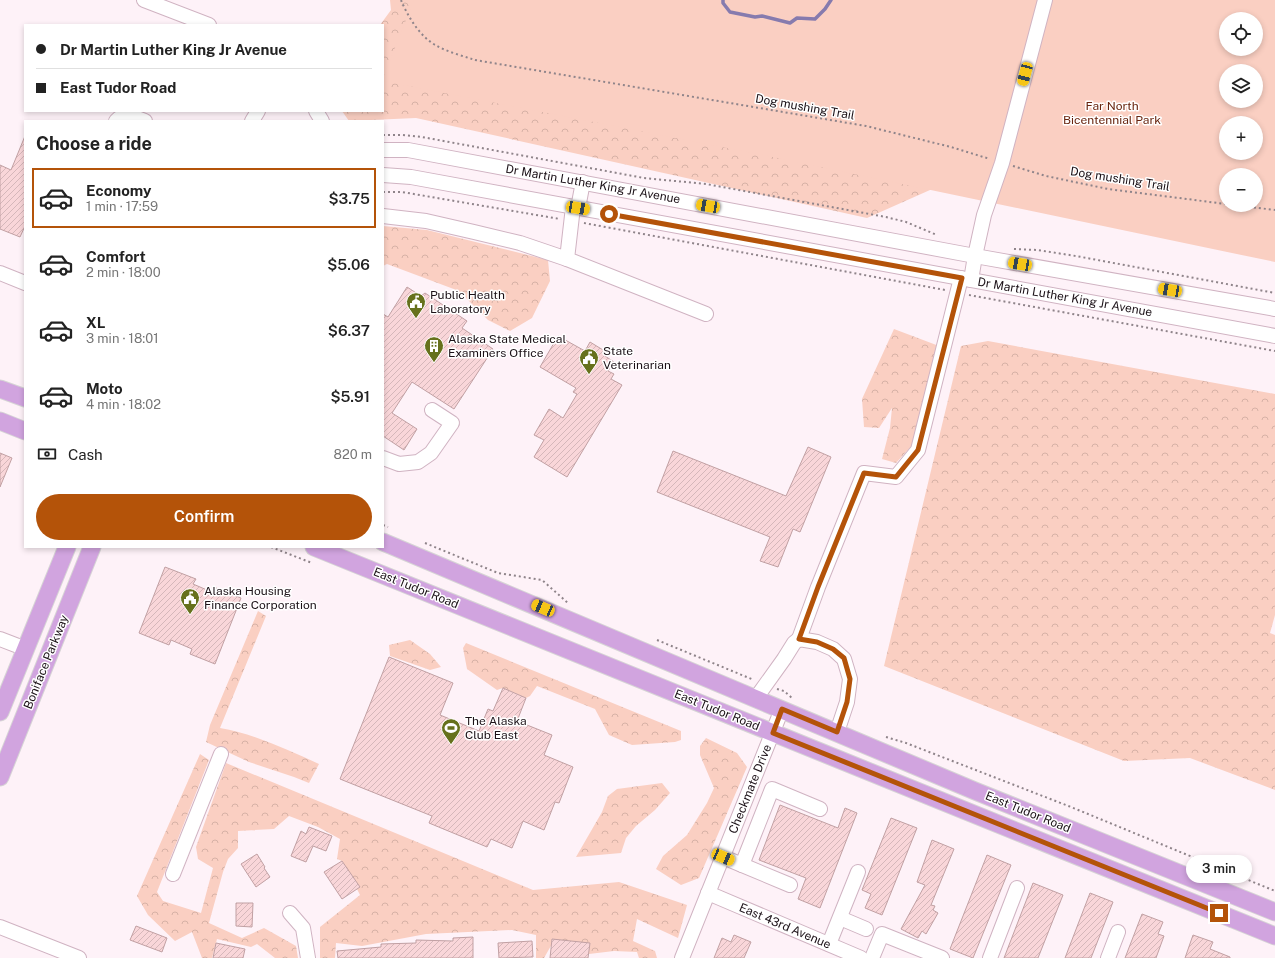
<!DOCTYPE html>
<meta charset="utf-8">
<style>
body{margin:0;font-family:"Public Sans",sans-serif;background:#f6f6f6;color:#222;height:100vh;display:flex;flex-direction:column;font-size:15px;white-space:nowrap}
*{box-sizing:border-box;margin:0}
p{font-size:13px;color:#767676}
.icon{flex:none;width:22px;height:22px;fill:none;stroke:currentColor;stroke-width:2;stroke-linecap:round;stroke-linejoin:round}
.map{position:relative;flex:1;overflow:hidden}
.side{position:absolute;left:24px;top:120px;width:360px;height:428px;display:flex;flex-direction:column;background:#fff;border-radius:0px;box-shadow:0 2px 6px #0003}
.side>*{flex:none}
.guide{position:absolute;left:24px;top:24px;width:360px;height:88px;border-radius:0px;box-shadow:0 2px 6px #0003;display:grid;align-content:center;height:88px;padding:0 12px;background:#fff}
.controls{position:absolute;left:1219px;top:12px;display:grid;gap:8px}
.controls a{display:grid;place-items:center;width:44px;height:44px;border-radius:50%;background:#fff;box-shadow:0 2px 6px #0003;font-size:20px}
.end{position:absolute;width:18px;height:18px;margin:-9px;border:5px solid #b45309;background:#fff;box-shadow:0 0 0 2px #fff}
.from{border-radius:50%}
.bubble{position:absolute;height:28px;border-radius:14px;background:#fff;box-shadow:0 2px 6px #0003;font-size:13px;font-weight:600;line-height:28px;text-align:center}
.car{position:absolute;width:12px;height:24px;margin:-12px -6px;border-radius:5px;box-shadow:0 0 3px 1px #0007;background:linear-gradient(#f5c518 24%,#345 0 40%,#f5c518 0 76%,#345 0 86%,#f5c518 0)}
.guide b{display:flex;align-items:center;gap:14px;height:38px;font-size:15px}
.guide b+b{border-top:1px solid #e0e0e0}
.guide i{width:10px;height:10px;background:#222}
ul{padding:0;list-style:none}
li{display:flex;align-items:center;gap:12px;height:60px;margin:0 8px 6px;padding:0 4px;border:2px solid transparent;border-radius:0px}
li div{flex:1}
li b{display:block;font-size:15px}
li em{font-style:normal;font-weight:600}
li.active{border-color:#b45309}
li>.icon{width:36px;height:36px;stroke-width:1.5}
h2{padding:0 12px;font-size:18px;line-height:48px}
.pay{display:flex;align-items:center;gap:10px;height:44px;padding:0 12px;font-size:15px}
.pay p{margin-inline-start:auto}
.cta{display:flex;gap:8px;margin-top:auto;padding:8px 12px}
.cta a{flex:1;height:46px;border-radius:24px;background:#b45309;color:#fff;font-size:16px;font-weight:600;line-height:46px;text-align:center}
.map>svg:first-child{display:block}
.forest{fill:url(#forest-crowns)}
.green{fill:#facfc2;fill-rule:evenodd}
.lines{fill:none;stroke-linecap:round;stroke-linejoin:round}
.stream{stroke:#867bae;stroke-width:3.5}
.building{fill:url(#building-hatch);stroke:#c1a0a3}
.minor-casing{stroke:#d0b3c2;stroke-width:16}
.major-casing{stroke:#d6d4d5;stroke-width:19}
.path{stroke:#8f848a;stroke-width:2;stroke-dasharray:2 3;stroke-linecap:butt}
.minor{stroke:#fff;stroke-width:14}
.major{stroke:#d1a4df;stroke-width:17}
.route{stroke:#b45309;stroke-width:5}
.labels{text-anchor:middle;stroke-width:3;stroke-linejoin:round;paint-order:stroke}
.park-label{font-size:12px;fill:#68240e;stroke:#fff}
.street-label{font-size:12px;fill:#1b1117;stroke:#fff}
.poi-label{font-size:12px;fill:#1b1117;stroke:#fff;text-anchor:start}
</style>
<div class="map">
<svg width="1275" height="958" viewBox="0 0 1275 958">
<defs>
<pattern id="forest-crowns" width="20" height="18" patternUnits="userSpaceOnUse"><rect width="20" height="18" fill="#facfc2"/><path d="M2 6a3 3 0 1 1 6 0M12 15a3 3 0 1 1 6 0" fill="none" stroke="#d6b1a6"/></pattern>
<pattern id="building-hatch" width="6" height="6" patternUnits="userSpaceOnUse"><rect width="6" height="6" fill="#f9d6d9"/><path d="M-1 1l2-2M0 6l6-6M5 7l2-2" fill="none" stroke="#d5b7ba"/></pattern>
</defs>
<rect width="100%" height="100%" fill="#fef2f8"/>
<g class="forest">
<path d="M390 0H705L975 170 867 218 416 118 349 121 342 111H383V25H380L391 10Z"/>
<path d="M383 226 427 230 548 260 550 281 532 318 510 331 488 320 459 291 387 264 383 266Z"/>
<path d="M894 329 939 346 916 441 896 463 882 459 890 428 892 408 879 428 864 427 862 399Z"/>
<path d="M988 341 1275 394V615L1270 633 1275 635V790L1190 758 1124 761 884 666 961 346Z"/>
<path d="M258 611 266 616 220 728C255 734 288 750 319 764L309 783 294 777 249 762 206 742 210 725Z"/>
<path d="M410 640 430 654 441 667 430 670 390 656 389 645Z"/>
<path d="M466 643 681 731V740L675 742 632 745 609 735 595 709 537 686 530 696 526 698 503 688 497 690 467 669 463 648Z"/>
<path d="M706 738 737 753 747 767 699 878 681 885 656 869 663 856 687 835 707 803 714 788 700 755V746Z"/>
<path d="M200 754 209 760 157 892 163 901 201 913 213 868 198 859 196 847 226 763 533 890 619 882 687 905 678 938 637 919 633 941 655 951 657 958H639L637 952 614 951 589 954 552 944 544 958H536V935L512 930 426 934 362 946 336 943 335 958H320V927L360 895 357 889 359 887 342 861 337 859 340 839 318 827 289 816 274 829 238 831V848L228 859 223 872 209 923 242 938 264 928 296 946 298 958H275L257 944 251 947 217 939 212 958H202L192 932 175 941 148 915 137 896Z"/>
<path d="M662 783 670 793 655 810 636 826 626 838 621 853 576 857 602 812 608 796 617 789Z"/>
</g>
<path class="green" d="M414 0H1275V262L768 156 383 81V78ZM1226 19H1256V49H1226ZM1226 71H1256V101H1226ZM1226 123H1256V153H1226ZM1226 175H1256V205H1226Z"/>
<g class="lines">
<path class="stream" d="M723 0V3L730 12 755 17 762 16 790 23 797 18 815 19 825 9 831 0"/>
</g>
<g class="building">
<path d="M25 136V226L20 237 0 229V165L11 170Z"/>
<path d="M407 287 421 296 425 293 467 321 462 328 493 349 454 409 412 382 392 413 417 429 404 450 383 436V314L388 317Z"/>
<path d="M558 336 585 351 590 342 608 353 605 356 614 362 608 371 614 374 611 379 622 385 567 477 534 457 544 440 534 435 549 409 563 418 577 394 573 392 576 388 540 367Z"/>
<path d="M808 447 831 457 803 525 800 532 793 529 778 567 760 561 770 537 657 492 673 451 786 496Z"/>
<path d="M0 453 12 458 0 487Z"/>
<path d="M165 567 196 579 193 584 214 593 216 588 241 598 215 664 190 654 192 649 171 640 169 645 139 633Z"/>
<path d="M389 657 453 683 440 715 479 731 488 709 493 711 503 688 526 698 517 721 552 735 544 755 573 767 559 803 555 802 544 830 523 821 512 848 491 839 487 847 429 823 432 816 340 779Z"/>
<path d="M780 805 838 828 845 808 857 813 820 908 798 899 806 878 759 860Z"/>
<path d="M891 818 917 828 882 915 865 908 871 894 862 890Z"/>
<path d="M309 827 332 836 326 851 313 846 306 862 291 856 301 831 306 834Z"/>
<path d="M932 840 954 849 931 905 935 906 933 910 938 913 926 934 922 931 918 938 901 929 925 885 917 882Z"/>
<path d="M257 854 265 867 264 868 270 877 256 887 241 864Z"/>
<path d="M987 855 1011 865 973 958 950 949Z"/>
<path d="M342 861 360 887 342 899 324 872Z"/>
<path d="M1033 883 1063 895 1038 958H1004Z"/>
<path d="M1090 893 1113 902 1091 958H1065Z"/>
<path d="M236 903H253L252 927 236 926Z"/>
<path d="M1142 914 1163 922 1158 934 1164 936 1156 958H1125Z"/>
<path d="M136 926 167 938 162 952 130 940Z"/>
<path d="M734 935 751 942 744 958H714L722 938 731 942Z"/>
<path d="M1193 935 1213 942 1210 949 1230 957V958H1185Z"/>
<path d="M473 937V958H338L337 951 381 947V944L416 943V940L453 941V938Z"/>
<path d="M552 939 590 943 588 958H550Z"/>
<path d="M532 941 533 957 499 958 498 943Z"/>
<path d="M216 943 245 949 243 958H213Z"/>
</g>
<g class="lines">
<g class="minor-casing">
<g id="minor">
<path d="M144 0 209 25"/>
<path d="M316 111 322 121"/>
<path d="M116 121C125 111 134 117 145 121"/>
<path d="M252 121 258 111"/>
<path d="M383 150H408L975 256 1275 309"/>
<path d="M383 175 411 177 1275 336"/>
<path d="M573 207 567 259 706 314"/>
<path d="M578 208 583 182"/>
<path d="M383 216 426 221 474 232 520 243 567 259"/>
<path d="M0 273 25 283"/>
<path d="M971 280 975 256 984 215 1002 163 1045 0"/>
<path d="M383 458 399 464 418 462 431 453 452 423 432 410"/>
<path d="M0 639 26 649"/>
<path d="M799 639 818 587 864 473 896 477 918 450 961 278"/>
<path d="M756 698 784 659 794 643 799 639 817 642 833 649 844 659 850 679 847 702 837 732"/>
<path d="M723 857 790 885"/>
<path d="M742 865 772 789 820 809"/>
<path d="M173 874 221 754"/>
<path d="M708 893 861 958"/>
<path d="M290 913 303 928 308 958"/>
<path d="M840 918 866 929"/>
<path d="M0 927 79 958"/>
<path d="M829 944 858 872"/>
<path d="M682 958 782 709"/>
<path d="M872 958 882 934 942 958"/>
<path d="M990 958 1017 888"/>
<path d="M1108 958 1118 932"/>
</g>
</g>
<g class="major-casing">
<g id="major">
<path d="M0 389 25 398"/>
<path d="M0 421 25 431"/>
<path d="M383 542 975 791 1275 912"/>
<path d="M314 547 1275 936"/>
<path d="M0 712 67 547"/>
<path d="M0 777 92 547"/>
</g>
</g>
<g class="path">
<path d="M401 0C408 17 420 37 437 46 448 52 463 56 475 60L866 126 951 147 990 159"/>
<path d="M383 135H403L422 137 644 178 706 184 886 217 906 222 937 235"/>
<path d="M1013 166 1046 176 1108 189 1226 204"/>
<path d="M383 192H402L560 219"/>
<path d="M1234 205 1275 210"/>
<path d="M584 223 945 290"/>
<path d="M1014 249 1037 250 1076 256 1275 293"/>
<path d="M969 295 1275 351"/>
<path d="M383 525 388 527"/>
<path d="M425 543 498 573 542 580 568 603"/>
<path d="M271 547 312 563"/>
<path d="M657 640 754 680"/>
<path d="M777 689 784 691 792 698"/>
<path d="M886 737 906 743 1071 807 1275 891"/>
</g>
<use href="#minor" class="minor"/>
<use href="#major" class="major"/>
</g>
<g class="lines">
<path class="route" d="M609 214 962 278 918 450 896 477 864 473 818 587 799 639 817 642 833 649 844 658 850 679 847 702 837 732 782 709 773 733 1219 913"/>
</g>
<defs>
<g id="civic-pin" transform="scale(1)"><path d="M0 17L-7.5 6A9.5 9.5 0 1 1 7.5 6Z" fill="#66711c" stroke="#fff"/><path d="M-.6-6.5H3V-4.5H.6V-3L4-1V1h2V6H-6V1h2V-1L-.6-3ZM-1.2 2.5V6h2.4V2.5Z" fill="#fff"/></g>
<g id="building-pin" transform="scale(1)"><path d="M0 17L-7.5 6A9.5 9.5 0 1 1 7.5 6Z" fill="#66711c" stroke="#fff"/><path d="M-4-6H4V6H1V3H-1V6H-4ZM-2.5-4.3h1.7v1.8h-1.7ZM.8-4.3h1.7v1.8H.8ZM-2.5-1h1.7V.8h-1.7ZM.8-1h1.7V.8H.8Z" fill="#fff"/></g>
<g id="stadium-pin" transform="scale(1)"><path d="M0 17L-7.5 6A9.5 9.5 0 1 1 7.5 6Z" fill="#66711c" stroke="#fff"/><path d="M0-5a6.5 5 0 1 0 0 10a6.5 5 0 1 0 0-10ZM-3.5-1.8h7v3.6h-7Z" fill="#fff"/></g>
</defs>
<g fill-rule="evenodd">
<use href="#civic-pin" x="416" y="302"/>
<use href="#building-pin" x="434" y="346"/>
<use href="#civic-pin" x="589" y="358"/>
<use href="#civic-pin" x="190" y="598"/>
<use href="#stadium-pin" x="451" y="728"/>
</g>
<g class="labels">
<g class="park-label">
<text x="1112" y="110">Far North<tspan x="1112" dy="14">Bicentennial Park</tspan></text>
</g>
<g class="street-label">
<text transform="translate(805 107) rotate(10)" y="4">Dog mushing Trail</text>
<text transform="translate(1120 179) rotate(9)" y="4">Dog mushing Trail</text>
<text transform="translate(593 184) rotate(10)" y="4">Dr Martin Luther King Jr Avenue</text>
<text transform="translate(1065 297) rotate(10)" y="4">Dr Martin Luther King Jr Avenue</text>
<text transform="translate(416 588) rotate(22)" y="4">East Tudor Road</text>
<text transform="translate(46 662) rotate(-68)" y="4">Boniface Parkway</text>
<text transform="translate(717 710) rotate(22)" y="4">East Tudor Road</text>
<text transform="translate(750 789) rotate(-68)" y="4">Checkmate Drive</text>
<text transform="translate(1028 812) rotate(22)" y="4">East Tudor Road</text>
<text transform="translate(785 926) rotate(23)" y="4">East 43rd Avenue</text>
</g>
<g class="poi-label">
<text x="430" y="299">Public Health<tspan x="430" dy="14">Laboratory</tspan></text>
<text x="448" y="343">Alaska State Medical<tspan x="448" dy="14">Examiners Office</tspan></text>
<text x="603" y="355">State<tspan x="603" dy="14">Veterinarian</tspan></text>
<text x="204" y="595">Alaska Housing<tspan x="204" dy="14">Finance Corporation</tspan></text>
<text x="465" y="725">The Alaska<tspan x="465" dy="14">Club East</tspan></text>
</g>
</g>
</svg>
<div class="controls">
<a><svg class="icon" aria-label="locate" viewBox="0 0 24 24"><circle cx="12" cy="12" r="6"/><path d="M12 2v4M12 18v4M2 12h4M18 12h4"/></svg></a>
<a><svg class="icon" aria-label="layers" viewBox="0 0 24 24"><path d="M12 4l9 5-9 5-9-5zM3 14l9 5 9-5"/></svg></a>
<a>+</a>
<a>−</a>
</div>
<i class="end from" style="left:609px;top:214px"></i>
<i class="end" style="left:1219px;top:913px"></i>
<div class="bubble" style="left:1186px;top:855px;width:66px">3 min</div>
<i class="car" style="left:1025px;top:74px;rotate:195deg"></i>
<i class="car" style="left:708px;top:206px;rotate:280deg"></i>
<i class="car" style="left:578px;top:208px;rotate:100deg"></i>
<i class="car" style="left:1020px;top:264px;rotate:280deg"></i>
<i class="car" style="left:1170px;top:290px;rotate:280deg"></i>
<i class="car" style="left:543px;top:608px;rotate:293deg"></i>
<i class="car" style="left:723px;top:857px;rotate:113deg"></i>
<div class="guide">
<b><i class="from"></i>Dr Martin Luther King Jr Avenue</b>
<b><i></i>East Tudor Road</b>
</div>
<section class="side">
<h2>Choose a ride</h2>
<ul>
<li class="active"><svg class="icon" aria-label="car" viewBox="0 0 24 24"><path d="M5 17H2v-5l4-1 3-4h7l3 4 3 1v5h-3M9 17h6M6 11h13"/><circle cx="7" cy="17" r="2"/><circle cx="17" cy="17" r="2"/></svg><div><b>Economy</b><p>1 min · 17:59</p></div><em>$3.75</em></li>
<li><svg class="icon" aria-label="car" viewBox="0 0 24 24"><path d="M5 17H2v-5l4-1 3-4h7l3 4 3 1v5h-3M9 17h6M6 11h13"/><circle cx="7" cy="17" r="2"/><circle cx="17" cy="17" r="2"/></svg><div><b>Comfort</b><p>2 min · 18:00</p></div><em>$5.06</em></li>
<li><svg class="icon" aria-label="car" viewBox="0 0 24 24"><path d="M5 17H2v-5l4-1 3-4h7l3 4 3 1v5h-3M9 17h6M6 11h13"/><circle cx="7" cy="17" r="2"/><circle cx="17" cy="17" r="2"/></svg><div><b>XL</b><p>3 min · 18:01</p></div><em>$6.37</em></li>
<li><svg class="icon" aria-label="car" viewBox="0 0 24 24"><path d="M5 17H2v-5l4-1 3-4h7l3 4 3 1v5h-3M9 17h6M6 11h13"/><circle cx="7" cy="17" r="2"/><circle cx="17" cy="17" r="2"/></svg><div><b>Moto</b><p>4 min · 18:02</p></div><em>$5.91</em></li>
</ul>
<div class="pay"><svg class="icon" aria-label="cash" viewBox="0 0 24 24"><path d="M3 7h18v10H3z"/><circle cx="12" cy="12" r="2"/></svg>Cash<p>820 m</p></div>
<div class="cta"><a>Confirm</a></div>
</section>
</div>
